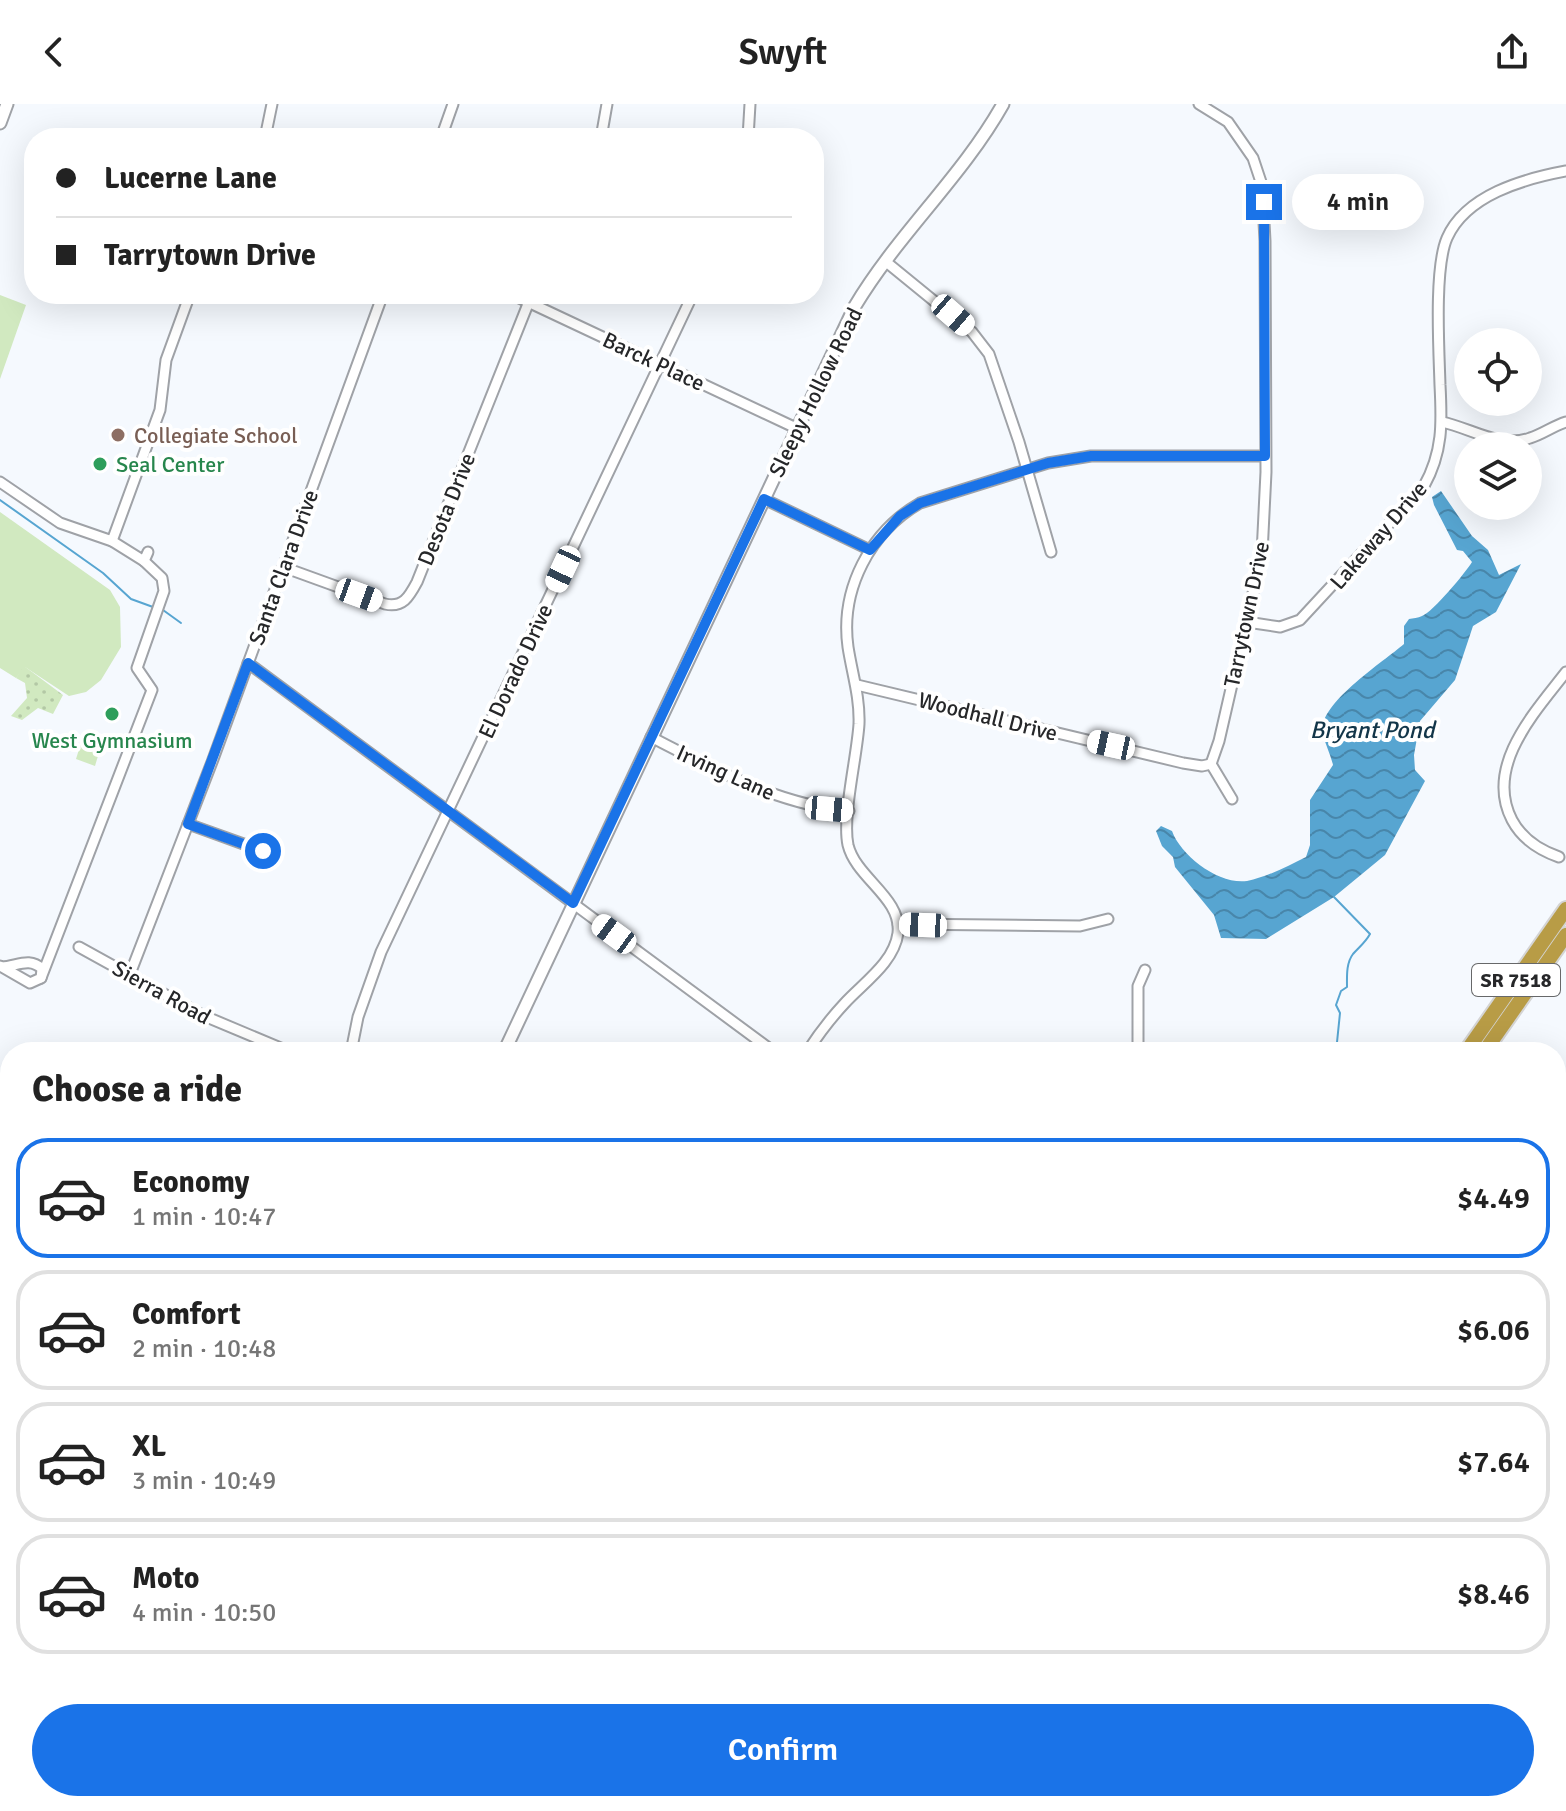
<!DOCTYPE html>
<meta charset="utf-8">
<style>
body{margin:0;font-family:Signika,sans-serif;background:#f2f2f2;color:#222;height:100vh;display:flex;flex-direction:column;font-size:30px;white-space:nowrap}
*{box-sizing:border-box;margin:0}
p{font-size:26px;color:#767676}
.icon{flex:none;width:44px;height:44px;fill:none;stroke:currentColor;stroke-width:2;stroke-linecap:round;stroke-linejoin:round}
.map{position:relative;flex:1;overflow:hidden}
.drawer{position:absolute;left:0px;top:938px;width:1566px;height:770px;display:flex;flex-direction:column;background:#fff;border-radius:32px 32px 0 0;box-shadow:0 8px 32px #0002}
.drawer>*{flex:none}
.top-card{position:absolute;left:24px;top:24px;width:800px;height:176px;border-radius:32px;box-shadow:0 8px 32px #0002;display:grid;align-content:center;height:176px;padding:0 32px;background:#fff}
.tools{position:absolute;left:1454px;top:224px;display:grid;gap:16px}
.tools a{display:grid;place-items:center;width:88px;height:88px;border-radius:50%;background:#fff;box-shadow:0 8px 32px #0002;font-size:40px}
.end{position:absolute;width:36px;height:36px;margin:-18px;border:10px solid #1a73e8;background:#fff;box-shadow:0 0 0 4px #fff}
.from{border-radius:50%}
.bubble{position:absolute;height:56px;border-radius:28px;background:#fff;box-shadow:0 8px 32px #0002;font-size:26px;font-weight:600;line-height:56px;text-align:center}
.car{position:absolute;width:24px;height:48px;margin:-24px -12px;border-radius:10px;box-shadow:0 0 6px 2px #0007;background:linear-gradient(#fff 24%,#345 0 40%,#fff 0 76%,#345 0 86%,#fff 0)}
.top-card b{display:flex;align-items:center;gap:28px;height:76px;font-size:30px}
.top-card b+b{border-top:2px solid #e0e0e0}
.top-card i{width:20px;height:20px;background:#222}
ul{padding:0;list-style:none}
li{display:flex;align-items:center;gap:24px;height:120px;margin:0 16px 12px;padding:0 16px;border:4px solid #e0e0e0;border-radius:32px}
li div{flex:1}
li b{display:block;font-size:30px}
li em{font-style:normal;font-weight:600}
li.current{border-color:#1a73e8}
li>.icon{width:72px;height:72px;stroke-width:1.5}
h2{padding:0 32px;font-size:36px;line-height:96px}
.button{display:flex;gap:16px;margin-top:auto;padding:16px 32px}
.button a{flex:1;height:92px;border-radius:48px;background:#1a73e8;color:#fff;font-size:32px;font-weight:600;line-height:92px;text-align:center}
header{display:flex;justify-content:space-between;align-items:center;height:104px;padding:0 32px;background:#fff;font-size:36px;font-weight:600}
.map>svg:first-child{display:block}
.grass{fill:#d1e9c0}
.forest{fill:url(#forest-crowns)}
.park{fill:url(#park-dots)}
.water{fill:url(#water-waves)}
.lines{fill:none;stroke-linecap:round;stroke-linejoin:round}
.stream{stroke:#57a5d1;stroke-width:2}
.minor-casing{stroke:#9fa2a7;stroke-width:13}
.tertiary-casing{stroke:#9fa2a7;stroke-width:15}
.secondary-casing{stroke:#9fa2a7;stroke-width:16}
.trunk-casing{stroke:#d4d4d4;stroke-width:18}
.minor{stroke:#fff;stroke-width:9}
.tertiary{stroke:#fff;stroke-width:11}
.secondary{stroke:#fff;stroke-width:12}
.trunk{stroke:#b89c46;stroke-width:14}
.route{stroke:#1a73e8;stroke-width:10}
.education-dot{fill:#8d6e63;stroke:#fff;stroke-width:3}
.leisure-dot{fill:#2e9e5b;stroke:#fff;stroke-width:3}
.labels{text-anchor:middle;stroke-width:8;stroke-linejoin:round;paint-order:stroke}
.shield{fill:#fff;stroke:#676869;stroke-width:2}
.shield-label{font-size:20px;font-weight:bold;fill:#262729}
.street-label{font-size:22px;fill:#262729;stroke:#fff}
.education-label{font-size:22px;fill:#785e54;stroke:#fff;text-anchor:start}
.leisure-label{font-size:22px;fill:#27864d;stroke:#fff;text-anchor:start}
.water-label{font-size:24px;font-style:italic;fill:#133649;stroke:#fff}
</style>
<header><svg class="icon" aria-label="back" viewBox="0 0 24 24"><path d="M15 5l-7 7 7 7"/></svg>Swyft<svg class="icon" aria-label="share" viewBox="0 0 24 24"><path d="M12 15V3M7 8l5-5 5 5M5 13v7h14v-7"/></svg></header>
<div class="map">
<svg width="1566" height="1707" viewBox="0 0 1566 1707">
<defs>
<pattern id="forest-crowns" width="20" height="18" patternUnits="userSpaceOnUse" patternTransform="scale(2)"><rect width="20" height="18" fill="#d1e9c0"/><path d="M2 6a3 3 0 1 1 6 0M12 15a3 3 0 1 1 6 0" fill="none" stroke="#b3c8a5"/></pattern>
<pattern id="park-dots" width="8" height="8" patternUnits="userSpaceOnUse" patternTransform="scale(2)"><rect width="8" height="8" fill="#d1e9c0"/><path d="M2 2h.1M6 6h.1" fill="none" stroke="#b3c8a5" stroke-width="1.8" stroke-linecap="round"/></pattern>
<pattern id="water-waves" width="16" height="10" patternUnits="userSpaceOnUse" patternTransform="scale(2)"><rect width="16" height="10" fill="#57a5d1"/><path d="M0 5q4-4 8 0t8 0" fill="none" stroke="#4886aa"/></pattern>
</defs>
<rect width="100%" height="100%" fill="#f5f9fe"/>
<g class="grass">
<path d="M0 191 26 201 0 275Z"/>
<path d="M0 408 110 486 120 503 121 543 101 576 86 588 69 592 25 563 16 574 0 564Z"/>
<path d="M84 629 103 635 95 662 76 655Z"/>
</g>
<g class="forest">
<path d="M290 1698H364L380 1707H290Z"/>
<path d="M541 1698H711L714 1707H542Z"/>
<path d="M772 1698H882V1707H773Z"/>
</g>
<path class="park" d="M24 562 63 591 53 610 38 604 22 616 11 612 27 594 25 579 16 574Z"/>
<path class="water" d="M1441 387 1472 432 1488 446 1499 471 1521 460 1496 508 1473 522 1455 576 1420 617 1414 651 1415 666 1425 677 1385 751 1334 793 1266 835 1221 834 1214 811 1175 763 1173 753 1162 742 1156 727 1161 722 1172 727C1181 752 1219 781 1247 777 1267 773 1288 762 1306 753L1310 741V696L1333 661C1331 651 1322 633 1322 625 1324 596 1383 558 1404 540V522L1409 515C1413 514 1418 514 1422 512 1433 508 1466 468 1472 458L1463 447 1457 446 1434 401 1432 393Z"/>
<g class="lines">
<g class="stream">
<path d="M0 396 103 469 131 495 153 503"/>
<path d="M163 506 181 519"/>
<path d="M1334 793 1370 830C1365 839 1359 843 1353 850 1346 859 1347 873 1347 883L1341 887 1336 901 1340 909 1336 948"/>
<path d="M1556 1335 1566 1341"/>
</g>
<g class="minor-casing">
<g id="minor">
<path d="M1199 0 1228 18 1253 54 1262 81 1265 137 1266 368 1262 450 1219 637 1211 660"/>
<path d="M265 34 272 0"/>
<path d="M441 34 453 0"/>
<path d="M601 34 607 0"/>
<path d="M748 34 750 0"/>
<path d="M885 157 972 228 989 250 1019 338 1051 448"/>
<path d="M511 190 796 324"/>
<path d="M1442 318C1471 324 1500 345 1530 334 1543 330 1553 322 1566 318"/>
<path d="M0 378 60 419 112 437 160 306 166 256 190 190"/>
<path d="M764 395 870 446"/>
<path d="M112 437 144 457 148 448"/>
<path d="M283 463 385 500C403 504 409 493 417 478L532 190"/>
<path d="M1247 518 1280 523 1300 516 1424 382C1443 348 1442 319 1440 281 1439 246 1434 164 1447 134 1466 91 1523 75 1566 67"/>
<path d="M248 559 774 948"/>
<path d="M857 581 1183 659 1202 662 1211 660"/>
<path d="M651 633C713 665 779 701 849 707"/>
<path d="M1211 660 1232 695"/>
<path d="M188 720 263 747"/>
<path d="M1559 753C1539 746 1522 735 1512 716 1484 662 1535 608 1566 568"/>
<path d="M898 820 1080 822 1108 815"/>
<path d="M79 843 202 911 290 948"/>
<path d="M0 862 2 863 30 879 41 874 42 865C30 853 17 862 2 863"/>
<path d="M130 870 212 658 383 190"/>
<path d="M41 874 152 586 137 564 164 487 162 474 144 457"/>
<path d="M351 948 358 913 381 848 693 190"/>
<path d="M807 948C818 931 830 915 844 900 863 879 894 859 898 829 902 794 856 774 848 741 842 712 857 653 859 620 860 593 852 569 848 543 840 485 870 428 920 399L1048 359 1091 352H1265"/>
<path d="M1138 948V882L1145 866"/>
<path d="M1556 1015 1566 1001"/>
<path d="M1556 1124 1566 1131"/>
<path d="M1556 1454 1566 1457"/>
<path d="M377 1698 395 1707"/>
<path d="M469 1698 471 1707"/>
<path d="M181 1707 189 1698"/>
</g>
</g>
<g class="tertiary-casing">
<g id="tertiary">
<path d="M0 19 7 0"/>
<path d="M504 948 855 202C898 130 962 73 1003 0"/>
</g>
</g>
<g class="secondary-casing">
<g id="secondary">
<path d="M0 986 10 992"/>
<path d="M1492 1698 1508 1707"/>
</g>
</g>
<g class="trunk-casing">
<g id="trunk">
<path d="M1466 948 1566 805"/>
<path d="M1484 948 1566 831"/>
<path d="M990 1707 992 1698"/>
<path d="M1006 1707 1008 1698"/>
</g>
</g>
<use href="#minor" class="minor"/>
<use href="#tertiary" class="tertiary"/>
<use href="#secondary" class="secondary"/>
<use href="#trunk" class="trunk"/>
</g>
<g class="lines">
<path class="route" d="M263 747 188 720 248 559 573 799 764 395 870 446 900 412 920 399 1048 359 1091 352H1265L1264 98"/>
</g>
<circle class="education-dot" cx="118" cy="331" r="8"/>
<g class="leisure-dot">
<circle cx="100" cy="360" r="8"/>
<circle cx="112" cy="610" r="8"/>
</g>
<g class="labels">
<rect class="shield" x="1472" y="860" width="88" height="32" rx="6"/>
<g class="shield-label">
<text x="1516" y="883">SR 7518</text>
</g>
<g class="street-label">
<text transform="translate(654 257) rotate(25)" y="8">Barck Place</text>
<text transform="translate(815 288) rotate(-64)" y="8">Sleepy Hollow Road</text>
<text transform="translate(446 405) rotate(-68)" y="8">Desota Drive</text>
<text transform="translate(1378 431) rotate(-49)" y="8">Lakeway Drive</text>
<text transform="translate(283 463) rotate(-70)" y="8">Santa Clara Drive</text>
<text transform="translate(1246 510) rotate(-78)" y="8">Tarrytown Drive</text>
<text transform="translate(515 567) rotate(-65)" y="8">El Dorado Drive</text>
<text transform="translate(988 612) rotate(14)" y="8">Woodhall Drive</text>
<text transform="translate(726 668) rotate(24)" y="8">Irving Lane</text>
<text transform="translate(162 888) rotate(29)" y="8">Sierra Road</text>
</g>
<g class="education-label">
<text x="134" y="339">Collegiate School</text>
</g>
<g class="leisure-label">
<text x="116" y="368">Seal Center</text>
<text x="112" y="644" text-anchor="middle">West Gymnasium</text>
</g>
<g class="water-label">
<text x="1372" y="634">Bryant Pond</text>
</g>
</g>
</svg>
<div class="tools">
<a><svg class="icon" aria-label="locate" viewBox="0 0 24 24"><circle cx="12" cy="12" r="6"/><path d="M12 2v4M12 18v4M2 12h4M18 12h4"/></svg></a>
<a><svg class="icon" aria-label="layers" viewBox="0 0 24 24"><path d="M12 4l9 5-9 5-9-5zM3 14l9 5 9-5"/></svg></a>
</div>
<i class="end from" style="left:263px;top:747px"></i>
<i class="end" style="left:1264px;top:98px"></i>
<div class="bubble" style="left:1292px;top:70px;width:132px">4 min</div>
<i class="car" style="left:953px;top:211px;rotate:131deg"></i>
<i class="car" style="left:563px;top:465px;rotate:205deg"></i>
<i class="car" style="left:359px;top:491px;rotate:110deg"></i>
<i class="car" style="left:1111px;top:641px;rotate:282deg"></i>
<i class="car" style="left:829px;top:705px;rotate:95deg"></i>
<i class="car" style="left:923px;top:821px;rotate:272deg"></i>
<i class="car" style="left:614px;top:830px;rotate:306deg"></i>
<div class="top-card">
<b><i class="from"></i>Lucerne Lane</b>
<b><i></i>Tarrytown Drive</b>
</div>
<section class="drawer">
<h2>Choose a ride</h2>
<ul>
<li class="current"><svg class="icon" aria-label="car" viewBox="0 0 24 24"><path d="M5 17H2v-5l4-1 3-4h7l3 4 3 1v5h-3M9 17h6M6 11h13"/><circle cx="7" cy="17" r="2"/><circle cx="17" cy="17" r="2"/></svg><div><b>Economy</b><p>1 min · 10:47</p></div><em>$4.49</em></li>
<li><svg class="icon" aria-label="car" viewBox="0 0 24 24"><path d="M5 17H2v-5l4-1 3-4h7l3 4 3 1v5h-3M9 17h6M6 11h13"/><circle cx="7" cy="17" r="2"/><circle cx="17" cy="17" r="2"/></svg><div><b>Comfort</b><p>2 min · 10:48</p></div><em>$6.06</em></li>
<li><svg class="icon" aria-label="car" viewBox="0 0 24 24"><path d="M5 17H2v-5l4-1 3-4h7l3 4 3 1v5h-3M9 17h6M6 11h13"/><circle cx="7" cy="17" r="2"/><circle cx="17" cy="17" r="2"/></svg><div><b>XL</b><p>3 min · 10:49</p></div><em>$7.64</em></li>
<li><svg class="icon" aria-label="car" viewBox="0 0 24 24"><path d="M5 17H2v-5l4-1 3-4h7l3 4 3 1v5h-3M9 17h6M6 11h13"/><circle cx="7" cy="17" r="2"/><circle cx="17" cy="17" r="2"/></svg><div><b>Moto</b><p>4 min · 10:50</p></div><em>$8.46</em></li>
</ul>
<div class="button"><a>Confirm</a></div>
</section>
</div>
